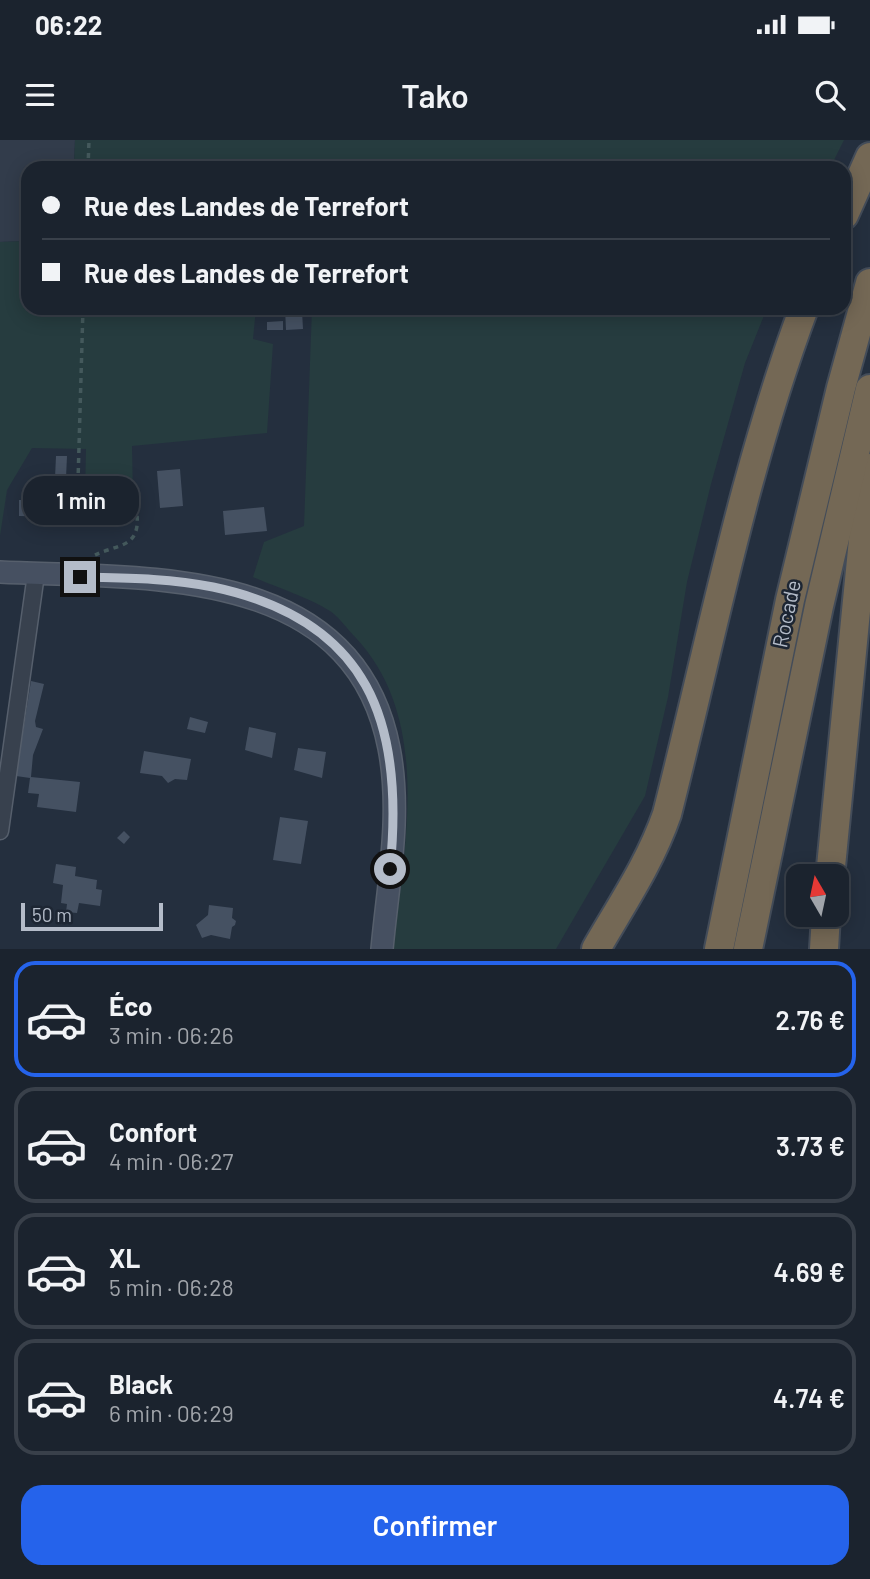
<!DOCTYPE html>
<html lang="fr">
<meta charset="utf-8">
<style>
body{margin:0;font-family:Barlow,sans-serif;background:#282f3a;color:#f1f3f6;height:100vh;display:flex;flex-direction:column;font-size:26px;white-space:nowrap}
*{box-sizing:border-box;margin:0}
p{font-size:23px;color:#a0a4aa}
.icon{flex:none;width:38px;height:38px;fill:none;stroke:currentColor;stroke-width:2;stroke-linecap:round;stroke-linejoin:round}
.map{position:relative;height:809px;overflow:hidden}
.drawer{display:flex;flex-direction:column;background:#1b232e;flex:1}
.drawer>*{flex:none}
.top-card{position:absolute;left:21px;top:21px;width:830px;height:154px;border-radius:21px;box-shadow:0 4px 18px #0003,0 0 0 2px #39404a;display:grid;align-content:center;height:154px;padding:0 21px;background:#1b232e}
.needle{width:46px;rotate:351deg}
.buttons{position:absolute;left:786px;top:724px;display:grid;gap:14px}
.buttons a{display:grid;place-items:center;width:63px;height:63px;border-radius:14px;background:#1b232e;box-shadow:0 4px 18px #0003,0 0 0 2px #39404a;font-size:35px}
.scale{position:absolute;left:21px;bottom:18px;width:142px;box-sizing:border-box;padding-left:7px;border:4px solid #b4bcc9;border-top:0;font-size:19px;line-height:24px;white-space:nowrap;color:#b4bcc9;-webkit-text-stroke:5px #1d2633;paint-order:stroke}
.end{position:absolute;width:32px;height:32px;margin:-16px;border:9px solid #b4bcc9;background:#111;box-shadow:0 0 0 4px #111}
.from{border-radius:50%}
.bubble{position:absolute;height:49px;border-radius:21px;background:#1b232e;box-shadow:0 4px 18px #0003,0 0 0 2px #39404a;font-size:23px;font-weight:600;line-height:49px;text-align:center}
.top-card b{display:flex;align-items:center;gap:24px;height:66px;font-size:26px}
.top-card b+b{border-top:2px solid #39404a}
.top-card i{width:18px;height:18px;background:#f1f3f6}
ul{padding:12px 0 0;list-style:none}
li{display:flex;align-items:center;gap:21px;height:116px;margin:0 14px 10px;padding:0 7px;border:4px solid #39404a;border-radius:21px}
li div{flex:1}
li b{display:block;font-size:26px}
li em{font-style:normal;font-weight:600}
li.current{border-color:#2563eb}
li>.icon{width:63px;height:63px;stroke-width:1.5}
.primary-button{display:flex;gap:14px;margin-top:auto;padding:14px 21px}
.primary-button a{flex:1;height:80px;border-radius:21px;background:#2563eb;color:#fff;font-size:28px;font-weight:600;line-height:80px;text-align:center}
.status{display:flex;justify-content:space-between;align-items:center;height:49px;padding:0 35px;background:#1b232e;direction:ltr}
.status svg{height:19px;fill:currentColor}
header{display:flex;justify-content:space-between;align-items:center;height:91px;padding:0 21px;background:#1b232e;font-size:32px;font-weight:600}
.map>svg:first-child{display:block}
.airport{fill:#323c4b}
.green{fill:#263c3f}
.building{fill:#455162}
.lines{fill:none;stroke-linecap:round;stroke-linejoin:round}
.street-casing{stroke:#565f6c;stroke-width:19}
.secondary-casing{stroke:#565f6c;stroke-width:24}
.highway-casing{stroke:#434c59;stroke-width:32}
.path{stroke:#44595c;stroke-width:3.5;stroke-dasharray:5 5;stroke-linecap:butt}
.street{stroke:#38414e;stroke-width:16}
.secondary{stroke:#465061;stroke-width:21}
.highway{stroke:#746855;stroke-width:28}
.route{stroke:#b4bcc9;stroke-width:9}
.labels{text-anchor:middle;stroke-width:5;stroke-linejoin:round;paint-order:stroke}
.street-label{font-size:21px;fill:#b4bcc9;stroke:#1d2633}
</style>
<div class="status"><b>06:22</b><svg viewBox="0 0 49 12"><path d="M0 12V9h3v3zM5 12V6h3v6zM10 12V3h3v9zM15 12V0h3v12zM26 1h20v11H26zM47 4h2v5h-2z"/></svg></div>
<header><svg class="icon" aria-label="menu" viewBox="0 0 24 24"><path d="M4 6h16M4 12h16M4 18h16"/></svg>Tako<svg class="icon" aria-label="search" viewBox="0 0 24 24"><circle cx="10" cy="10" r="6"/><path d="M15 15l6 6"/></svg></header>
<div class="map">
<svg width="870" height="809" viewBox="0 0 870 809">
<rect width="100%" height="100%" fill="#242f3e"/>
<path class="airport" d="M0 0H75L74 28H28V101L0 102Z"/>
<g class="green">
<path d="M75 0H844L830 28H74Z"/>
<path d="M28 101V168H256L253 199 273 204 267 293 132 306 133 355H85L86 309 32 308 7 350 0 396V102Z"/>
<path d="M312 168H767L745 223 711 344 687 442 668 557 645 656 556 809H393C404 708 433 581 356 498 348 490 340 478 330 471 310 458 276 447 253 437L264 402 304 386Z"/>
</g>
<g class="building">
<path d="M285 168H293V172L302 171 303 189 286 190Z"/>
<path d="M283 181V190H267V182Z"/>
<path d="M56 316H67L66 338H55Z"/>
<path d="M180 329 183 366 160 368 157 331Z"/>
<path d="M41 348H60L62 377 19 376V360H30V353L41 350Z"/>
<path d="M264 367 267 391 225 395 223 371Z"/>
<path d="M31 541 44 544 35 581 36 587 43 589 33 615 31 637 80 642 76 672 37 667 39 654 28 653 30 638 16 636Z"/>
<path d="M190 577 208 582 205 593 187 589Z"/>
<path d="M249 587 276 593 272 618 245 610Z"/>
<path d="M298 608 326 612 322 638 294 630Z"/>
<path d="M144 611 191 619 187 640 175 639 168 643 162 636 140 633Z"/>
<path d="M280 677 308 681 301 724 273 720Z"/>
<path d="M124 691 130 697 124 704 117 698Z"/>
<path d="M56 724 76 727 75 736 97 740 96 749 102 750 100 766 79 763 77 773 66 772 67 764 61 763 63 745 53 743Z"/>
<path d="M209 765 233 768 232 778 236 781 235 785 232 787 230 799 211 795 202 798 196 785 208 775Z"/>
</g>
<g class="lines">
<g class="street-casing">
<path id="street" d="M0 691 36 434"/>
</g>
<g class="secondary-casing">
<path id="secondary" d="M0 432C144 439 353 423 389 608 402 674 388 743 382 809"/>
</g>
<g class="highway-casing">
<g id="highway">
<path d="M844 75 870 17"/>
<path d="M830 737 870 328"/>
<path d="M596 809C622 764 650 723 667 674 710 505 743 331 804 168"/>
<path d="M719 809 790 460 841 248 870 143"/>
<path d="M748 809 819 466 870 249"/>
<path d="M824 809 826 775"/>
</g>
</g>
<g class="path">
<path d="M88 28 89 0"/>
<path d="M83 168 78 341 81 358C100 364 120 363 137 375 140 408 118 404 95 415"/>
</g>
<use href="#street" class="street"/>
<use href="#secondary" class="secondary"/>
<use href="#highway" class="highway"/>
</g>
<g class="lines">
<path class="route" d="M80 437C125 438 169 438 213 447 369 480 405 582 390 729"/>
</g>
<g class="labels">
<g class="street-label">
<text transform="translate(787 474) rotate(-78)" y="7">Rocade</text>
</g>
</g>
</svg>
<div class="buttons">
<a><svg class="needle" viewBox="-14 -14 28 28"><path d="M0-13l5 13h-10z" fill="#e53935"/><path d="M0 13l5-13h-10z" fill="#a0a4aa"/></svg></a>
</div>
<div class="scale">50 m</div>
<i class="end from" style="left:390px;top:729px"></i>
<i class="end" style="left:80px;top:437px"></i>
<div class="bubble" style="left:23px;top:336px;width:116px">1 min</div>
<div class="top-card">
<b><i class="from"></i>Rue des Landes de Terrefort</b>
<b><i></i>Rue des Landes de Terrefort</b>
</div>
</div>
<section class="drawer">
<ul>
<li class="current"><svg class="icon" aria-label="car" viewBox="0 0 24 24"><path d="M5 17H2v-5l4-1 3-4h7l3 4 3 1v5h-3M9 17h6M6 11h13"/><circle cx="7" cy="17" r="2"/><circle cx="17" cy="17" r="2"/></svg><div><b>Éco</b><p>3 min · 06:26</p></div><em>2.76 €</em></li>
<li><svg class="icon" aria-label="car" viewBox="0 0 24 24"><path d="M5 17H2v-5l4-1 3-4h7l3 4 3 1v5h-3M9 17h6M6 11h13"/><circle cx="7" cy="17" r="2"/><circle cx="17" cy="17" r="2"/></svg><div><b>Confort</b><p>4 min · 06:27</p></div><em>3.73 €</em></li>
<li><svg class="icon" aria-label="car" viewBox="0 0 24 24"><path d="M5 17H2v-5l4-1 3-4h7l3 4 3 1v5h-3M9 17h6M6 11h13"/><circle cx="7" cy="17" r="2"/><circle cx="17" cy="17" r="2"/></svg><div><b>XL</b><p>5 min · 06:28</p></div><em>4.69 €</em></li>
<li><svg class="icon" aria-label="car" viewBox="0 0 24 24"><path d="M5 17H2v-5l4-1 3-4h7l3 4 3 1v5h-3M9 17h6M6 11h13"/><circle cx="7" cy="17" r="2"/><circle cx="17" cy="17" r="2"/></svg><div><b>Black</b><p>6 min · 06:29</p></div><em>4.74 €</em></li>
</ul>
<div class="primary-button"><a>Confirmer</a></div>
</section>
